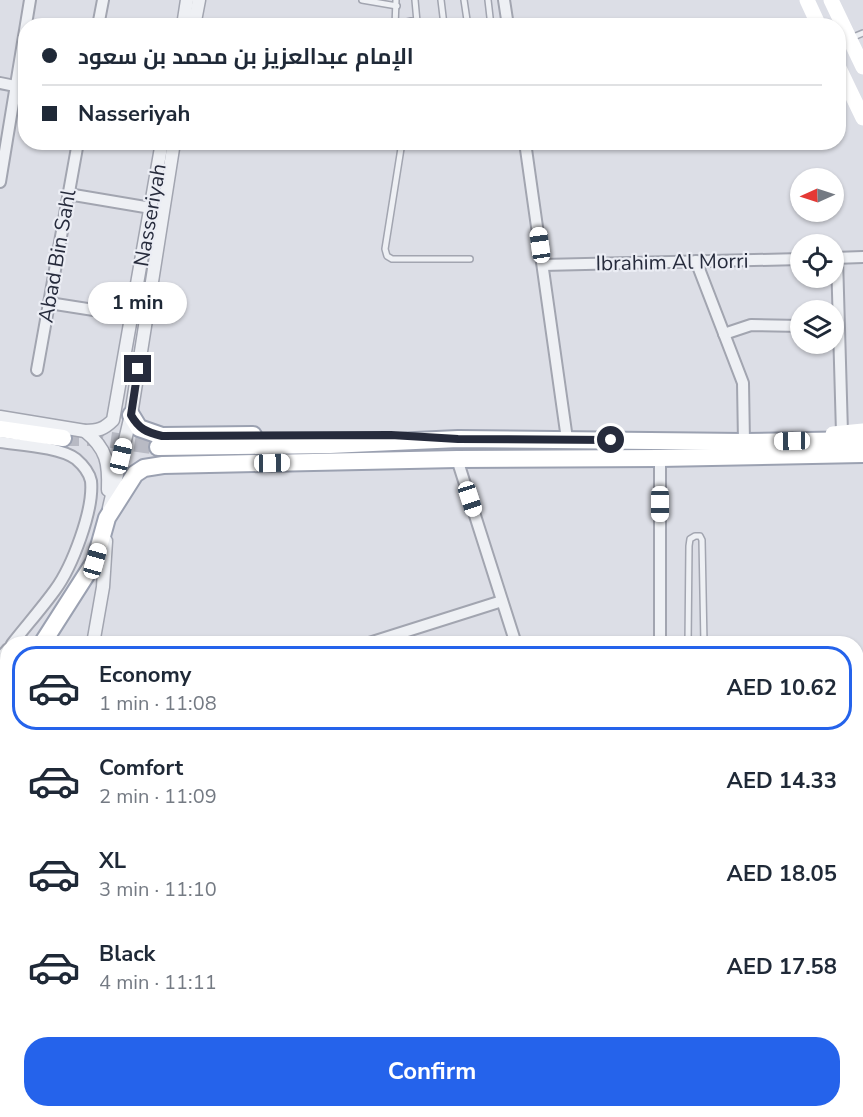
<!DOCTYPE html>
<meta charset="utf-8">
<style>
body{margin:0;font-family:"Nunito Sans",Cairo,sans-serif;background:#f6f6f7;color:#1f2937;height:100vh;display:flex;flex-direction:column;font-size:22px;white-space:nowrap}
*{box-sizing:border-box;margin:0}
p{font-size:20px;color:#747a83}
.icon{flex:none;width:33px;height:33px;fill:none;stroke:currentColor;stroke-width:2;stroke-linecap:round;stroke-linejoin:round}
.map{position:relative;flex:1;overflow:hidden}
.side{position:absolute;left:0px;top:636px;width:864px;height:482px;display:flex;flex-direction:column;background:#fff;border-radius:24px 24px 0 0;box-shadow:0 2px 4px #0004}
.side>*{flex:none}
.banner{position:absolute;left:18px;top:18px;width:828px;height:132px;border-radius:24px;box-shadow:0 2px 4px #0004;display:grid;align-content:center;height:132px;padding:0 24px;background:#fff}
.needle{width:39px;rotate:267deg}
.fabs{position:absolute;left:790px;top:168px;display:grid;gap:12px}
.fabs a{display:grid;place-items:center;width:54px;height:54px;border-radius:50%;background:#fff;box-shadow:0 2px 4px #0004;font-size:30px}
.end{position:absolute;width:27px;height:27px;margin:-14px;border:8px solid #262b3c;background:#fff;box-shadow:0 0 0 3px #fff}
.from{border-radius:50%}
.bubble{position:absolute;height:42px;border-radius:21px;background:#fff;box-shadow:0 2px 4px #0004;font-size:20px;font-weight:700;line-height:42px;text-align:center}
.car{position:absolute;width:18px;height:36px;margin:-18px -9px;border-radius:8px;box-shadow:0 0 4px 2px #0007;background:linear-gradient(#fff 24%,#345 0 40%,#fff 0 76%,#345 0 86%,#fff 0)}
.banner b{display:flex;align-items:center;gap:21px;height:57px;font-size:22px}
.banner b+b{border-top:2px solid #e0e1e3}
.banner i{width:15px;height:15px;background:#1f2937}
ul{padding:10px 0 0;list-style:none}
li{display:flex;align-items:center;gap:18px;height:84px;margin:0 12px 9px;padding:0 12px;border:3px solid transparent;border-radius:24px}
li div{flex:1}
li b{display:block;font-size:22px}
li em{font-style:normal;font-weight:700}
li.on{border-color:#2563eb}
li>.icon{width:54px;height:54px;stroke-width:1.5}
.action{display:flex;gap:12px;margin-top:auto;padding:12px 24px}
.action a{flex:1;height:69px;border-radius:24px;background:#2563eb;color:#fff;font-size:24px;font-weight:700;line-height:69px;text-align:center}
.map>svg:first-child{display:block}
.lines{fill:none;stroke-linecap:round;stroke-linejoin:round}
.primary-tunnel{stroke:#b8bac4;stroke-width:16;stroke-dasharray:16 8;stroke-linecap:butt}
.service-casing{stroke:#a2a5b0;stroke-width:8}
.minor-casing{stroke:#a2a5b0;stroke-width:14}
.tertiary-casing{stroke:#a2a5b0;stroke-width:15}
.primary-casing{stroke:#9ba1b1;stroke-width:20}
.service{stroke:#eef0f4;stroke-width:5}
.minor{stroke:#eef0f4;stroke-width:10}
.tertiary{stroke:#eef0f4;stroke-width:12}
.secondary{stroke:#fff;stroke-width:15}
.primary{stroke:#fff;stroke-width:16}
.route{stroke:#262b3c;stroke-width:8}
.labels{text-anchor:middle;stroke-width:4.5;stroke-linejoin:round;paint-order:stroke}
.street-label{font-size:21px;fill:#262b3c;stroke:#ebedf4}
</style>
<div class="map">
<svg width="863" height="1117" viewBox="0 0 863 1117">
<rect width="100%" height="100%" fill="#dcdee6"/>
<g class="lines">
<g class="primary-tunnel">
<path d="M63 438H98L158 447"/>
<path d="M0 1098 8 1099"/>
</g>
<g class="service-casing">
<g id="service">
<path d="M362 0 397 6"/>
<path d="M415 0 417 22"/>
<path d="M441 0 444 25"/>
<path d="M488 0 491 26"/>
<path d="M395 26 396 0"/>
<path d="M407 26V22L411 21 456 26"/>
<path d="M461 26 467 20 464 0"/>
<path d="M851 38 863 33"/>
<path d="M402 142 385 249 387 256 392 259H470"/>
<path d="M688 644 689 546 690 539 695 536H700L702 540 704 644"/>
<path d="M466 1110 467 1117"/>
<path d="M495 1110 496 1117"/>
<path d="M440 1117V1110"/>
</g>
</g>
<g class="minor-casing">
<g id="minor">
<path d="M504 0 508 26"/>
<path d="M98 26 103 0"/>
<path d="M0 83 15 86"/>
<path d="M525 142 567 439"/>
<path d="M0 182 30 0"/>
<path d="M68 194 151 208"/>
<path d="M834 258 863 257"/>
<path d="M837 258 842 433"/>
<path d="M696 261 743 383 744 442"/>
<path d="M543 265 801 259"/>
<path d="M49 303 132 316"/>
<path d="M724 334 751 325 801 326"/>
<path d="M37 370 78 142"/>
<path d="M0 442C21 445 60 447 76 459 83 465 89 472 91 481 94 510 72 567 55 590 42 608 26 626 12 644"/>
<path d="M457 459 516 644"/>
<path d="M366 644 502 601"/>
<path d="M660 644V458"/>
<path d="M0 658 8 649"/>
<path d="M856 976H863"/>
<path d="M274 1110V1117"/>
<path d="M529 1110 531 1117"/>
<path d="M664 1110 666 1117"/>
<path d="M833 1117V1110"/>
</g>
</g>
<g class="tertiary-casing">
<g id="tertiary">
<path d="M183 26 187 0"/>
<path d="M194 26 199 0"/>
<path d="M0 417 85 431C98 431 104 429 113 420L162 142"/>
<path d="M85 431C107 449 109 463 108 490"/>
<path d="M109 508 131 415 174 142"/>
<path d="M93 644 103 587 106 541"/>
</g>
</g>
<g class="primary-casing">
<g id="primary">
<path d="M131 415 139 428 162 436 253 435"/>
<path d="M0 429 63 438"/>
<path d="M158 447 330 445 458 439 744 442 863 440"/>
<path d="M42 644 95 561 107 518 135 474 144 468 163 465 457 459 660 458 863 454"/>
<path d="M0 702 8 692"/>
<path d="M0 719 8 714"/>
<path d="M0 1110 8 1109"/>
<path d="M61 1110 87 1117"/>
<path d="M46 1117 48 1110"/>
</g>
</g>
<use href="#service" class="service"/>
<use href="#minor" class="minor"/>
<use href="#tertiary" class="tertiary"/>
<g class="secondary">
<path d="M807 0 819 26"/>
<path d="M831 0 863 67"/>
<path d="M838 66 863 118"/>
<path d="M833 434 863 431"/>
</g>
<use href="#primary" class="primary"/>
</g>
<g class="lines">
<path class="route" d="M138 369 131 415C139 429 146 432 162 436L391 435 458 439 611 440"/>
</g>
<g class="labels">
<g class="street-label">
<text transform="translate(150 215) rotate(-80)" y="7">Nasseriyah</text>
<text transform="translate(57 256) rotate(-80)" y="7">Abad Bin Sahl</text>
<text transform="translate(672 262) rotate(-1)" y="7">Ibrahim Al Morri</text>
</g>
</g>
</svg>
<div class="fabs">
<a><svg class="needle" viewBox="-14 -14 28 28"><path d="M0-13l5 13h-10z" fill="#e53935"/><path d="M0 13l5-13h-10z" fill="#747a83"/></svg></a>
<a><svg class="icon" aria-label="locate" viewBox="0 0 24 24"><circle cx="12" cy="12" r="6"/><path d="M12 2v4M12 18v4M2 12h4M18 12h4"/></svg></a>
<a><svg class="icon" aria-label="layers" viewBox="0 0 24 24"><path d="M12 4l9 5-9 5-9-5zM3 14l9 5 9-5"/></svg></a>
</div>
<i class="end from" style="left:611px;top:440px"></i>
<i class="end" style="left:138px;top:369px"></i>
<div class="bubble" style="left:88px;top:282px;width:99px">1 min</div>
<i class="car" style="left:540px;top:245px;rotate:352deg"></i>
<i class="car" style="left:792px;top:441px;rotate:269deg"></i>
<i class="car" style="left:121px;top:456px;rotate:13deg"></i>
<i class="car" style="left:272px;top:463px;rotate:89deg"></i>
<i class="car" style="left:470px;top:499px;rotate:162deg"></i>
<i class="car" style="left:660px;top:504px;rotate:180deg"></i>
<i class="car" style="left:95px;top:561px;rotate:16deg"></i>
<div class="banner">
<b><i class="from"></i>الإمام عبدالعزيز بن محمد بن سعود</b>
<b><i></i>Nasseriyah</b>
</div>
<section class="side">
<ul>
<li class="on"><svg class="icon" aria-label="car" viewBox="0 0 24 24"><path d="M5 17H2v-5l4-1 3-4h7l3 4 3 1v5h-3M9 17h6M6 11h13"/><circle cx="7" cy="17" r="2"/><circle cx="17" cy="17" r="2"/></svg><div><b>Economy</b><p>1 min · 11:08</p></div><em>AED 10.62</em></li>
<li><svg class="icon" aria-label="car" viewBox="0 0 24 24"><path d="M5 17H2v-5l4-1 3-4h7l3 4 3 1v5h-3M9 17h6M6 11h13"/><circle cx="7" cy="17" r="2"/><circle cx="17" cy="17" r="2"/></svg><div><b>Comfort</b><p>2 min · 11:09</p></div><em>AED 14.33</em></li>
<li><svg class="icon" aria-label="car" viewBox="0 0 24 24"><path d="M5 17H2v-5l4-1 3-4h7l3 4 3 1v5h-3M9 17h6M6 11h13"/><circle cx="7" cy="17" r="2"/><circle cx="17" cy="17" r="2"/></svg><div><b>XL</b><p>3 min · 11:10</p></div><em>AED 18.05</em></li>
<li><svg class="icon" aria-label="car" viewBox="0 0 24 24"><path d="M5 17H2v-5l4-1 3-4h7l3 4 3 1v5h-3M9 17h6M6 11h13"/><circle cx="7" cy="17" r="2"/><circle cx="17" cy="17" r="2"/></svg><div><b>Black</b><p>4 min · 11:11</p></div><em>AED 17.58</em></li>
</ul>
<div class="action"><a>Confirm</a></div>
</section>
</div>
